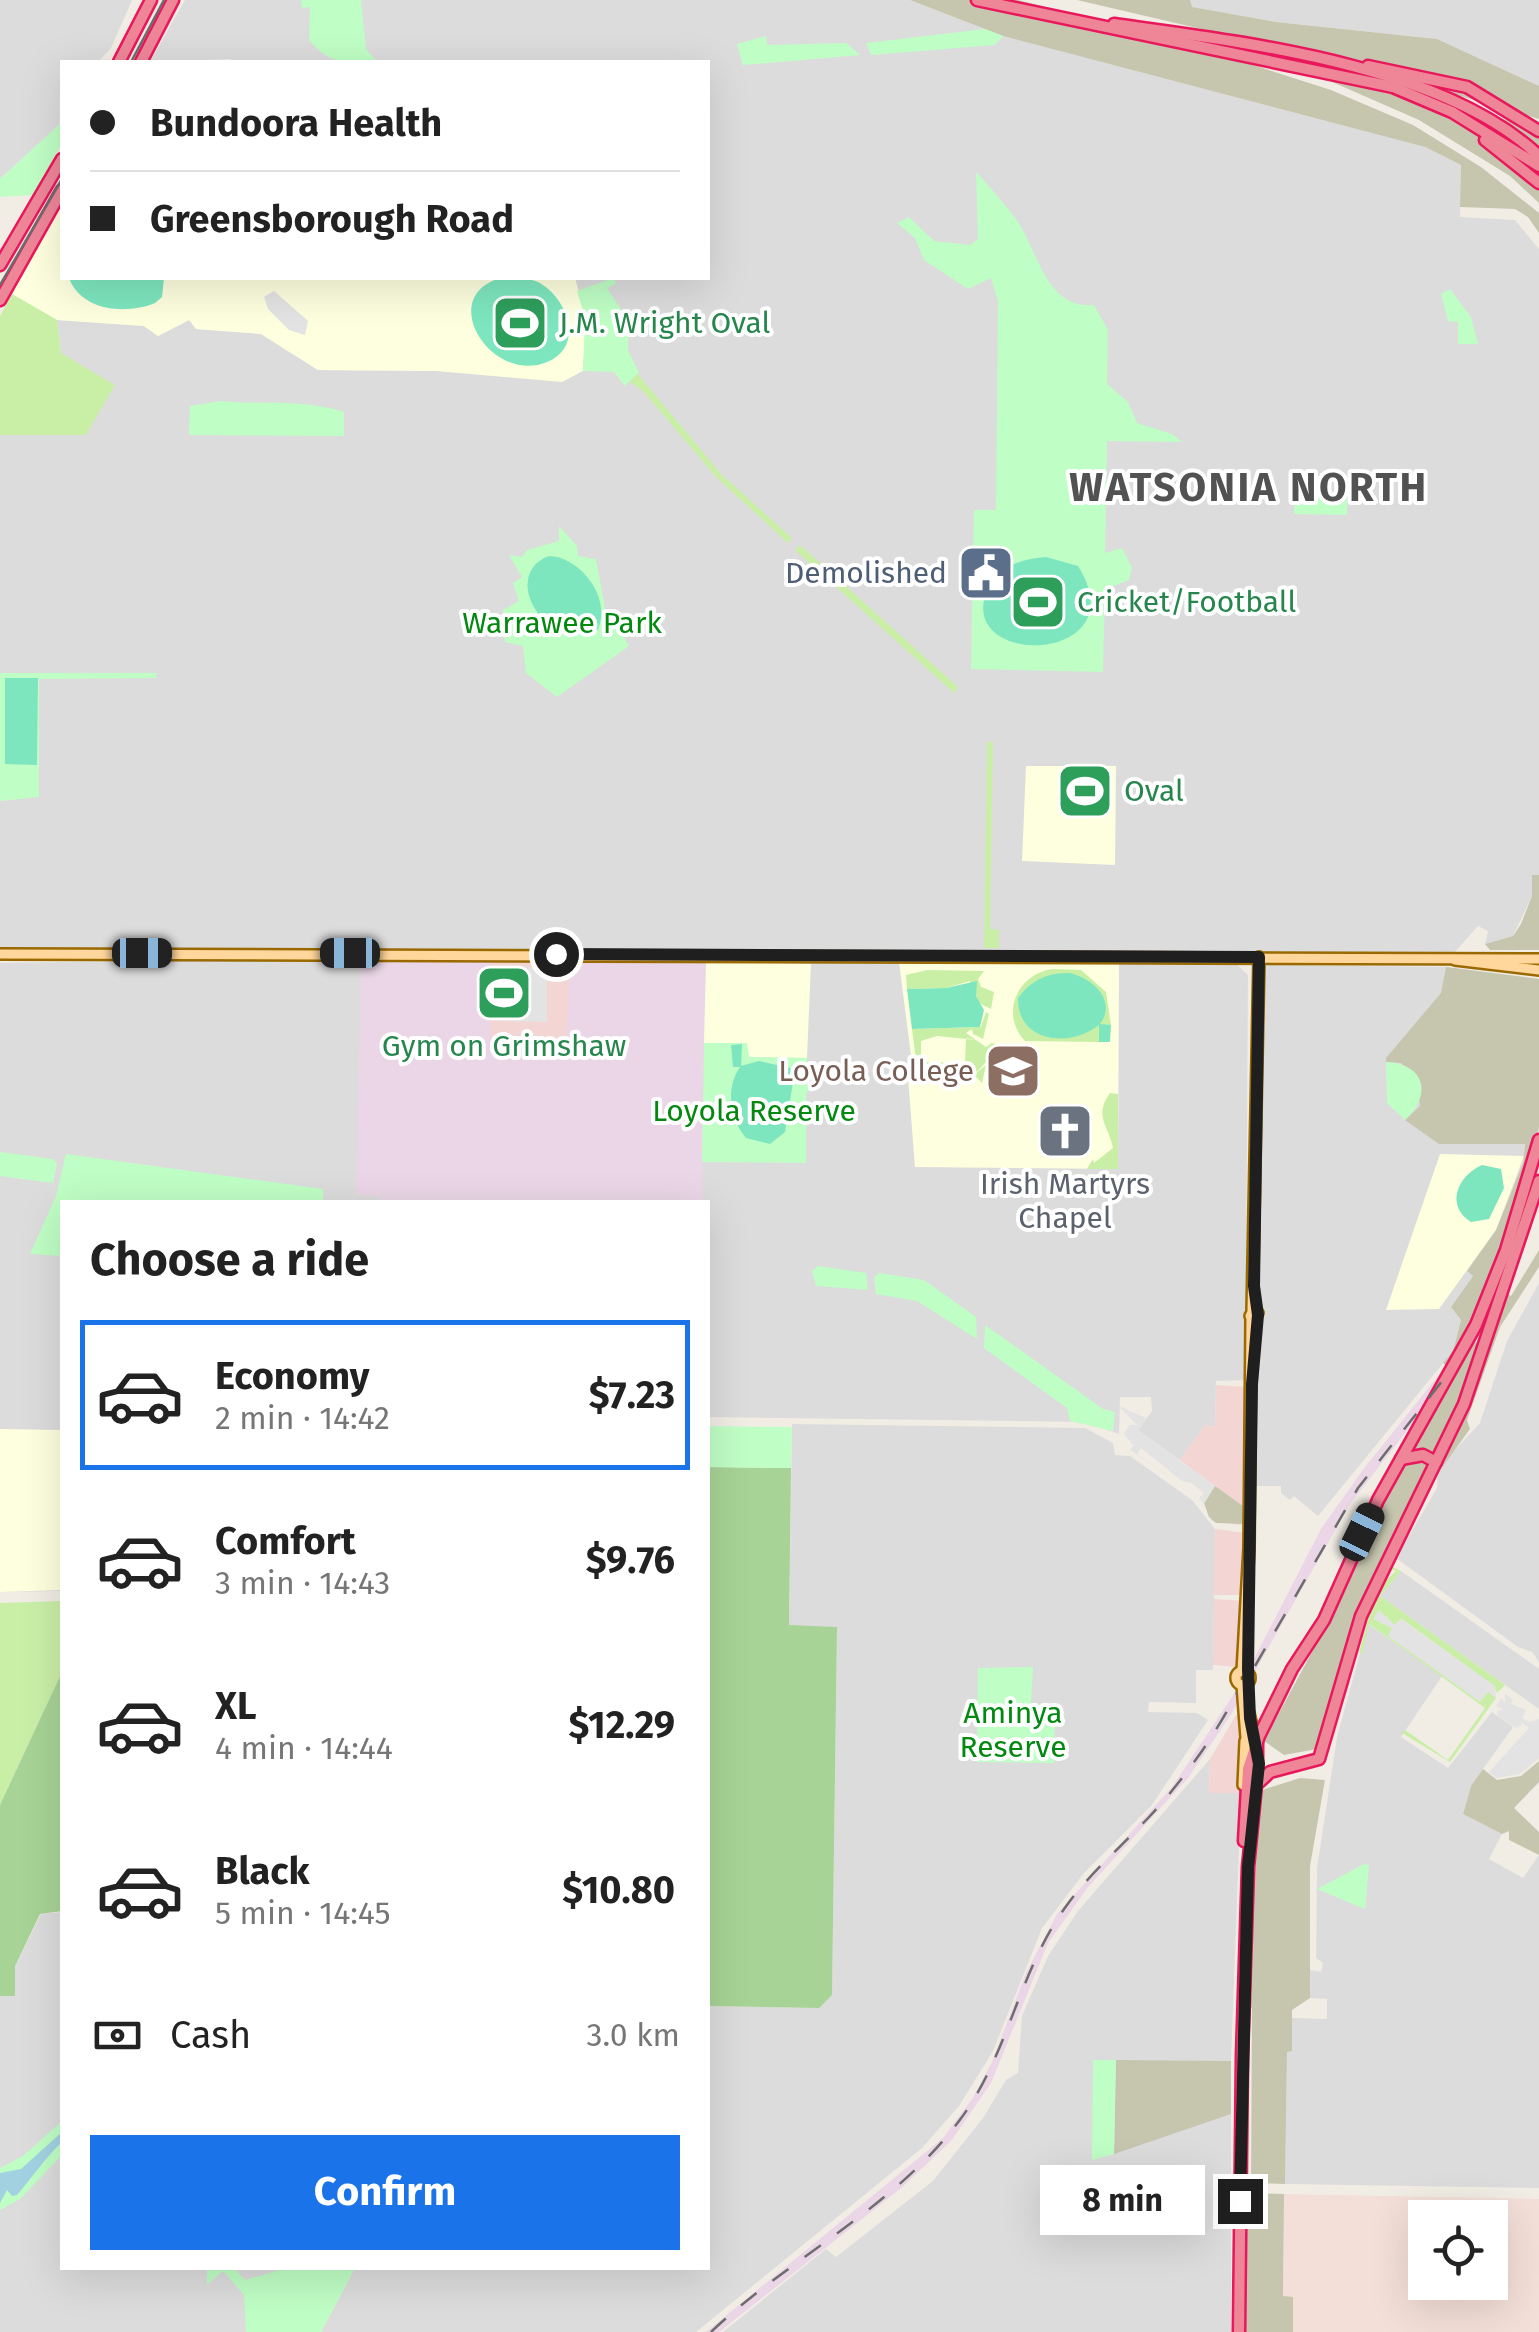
<!DOCTYPE html>
<meta charset="utf-8">
<style>
body{margin:0;font-family:"Fira Sans",sans-serif;background:#f6f6f6;color:#222;height:100vh;display:flex;flex-direction:column;font-size:38px;white-space:nowrap}
*{box-sizing:border-box;margin:0}
p{font-size:32px;color:#767676}
.icon{flex:none;width:55px;height:55px;fill:none;stroke:currentColor;stroke-width:2;stroke-linecap:round;stroke-linejoin:round}
.map{position:relative;flex:1;overflow:hidden}
.drawer{position:absolute;left:60px;top:1200px;width:650px;height:1070px;display:flex;flex-direction:column;background:#fff;border-radius:0px;box-shadow:0 10px 40px #0002}
.drawer>*{flex:none}
.banner{position:absolute;left:60px;top:60px;width:650px;height:220px;border-radius:0px;box-shadow:0 10px 40px #0002;display:grid;align-content:center;height:220px;padding:0 30px;background:#fff}
.tools{position:absolute;left:1408px;top:2200px;display:grid;gap:20px}
.tools a{display:grid;place-items:center;width:100px;height:100px;border-radius:0px;background:#fff;box-shadow:0 10px 40px #0002;font-size:50px}
.end{position:absolute;width:45px;height:45px;margin:-22px;border:12px solid #1f1f1f;background:#fff;box-shadow:0 0 0 5px #fff}
.from{border-radius:50%}
.bubble{position:absolute;height:70px;border-radius:0px;background:#fff;box-shadow:0 10px 40px #0002;font-size:32px;font-weight:700;line-height:70px;text-align:center}
.car{position:absolute;width:30px;height:60px;margin:-30px -15px;border-radius:12px;box-shadow:0 0 8px 2px #0007;background:linear-gradient(#222 24%,#8ab4d8 0 40%,#222 0 76%,#8ab4d8 0 86%,#222 0)}
.banner b{display:flex;align-items:center;gap:35px;height:95px;font-size:38px}
.banner b+b{border-top:2px solid #e0e0e0}
.banner i{width:25px;height:25px;background:#222}
ul{padding:0;list-style:none}
li{display:flex;align-items:center;gap:30px;height:150px;margin:0 20px 15px;padding:0 10px;border:5px solid transparent;border-radius:0px}
li div{flex:1}
li b{display:block;font-size:38px}
li em{font-style:normal;font-weight:700}
li.selected{border-color:#1a73e8}
li>.icon{width:90px;height:90px;stroke-width:1.5}
h2{padding:0 30px;font-size:45px;line-height:120px}
.pay{display:flex;align-items:center;gap:25px;height:110px;padding:0 30px;font-size:38px}
.pay p{margin-inline-start:auto}
.cta{display:flex;gap:20px;margin-top:auto;padding:20px 30px}
.cta a{flex:1;height:115px;border-radius:0px;background:#1a73e8;color:#fff;font-size:40px;font-weight:700;line-height:115px;text-align:center}
.map>svg:first-child{display:block}
.residential{fill:#dddcdc}
.commercial{fill:#f3d5d3}
.industrial{fill:#ead6e6}
.education{fill:#feffdf}
.military{fill:#f3dfd7;fill-rule:evenodd}
.construction{fill:#c6c6af}
.grass{fill:#c9efa7;fill-rule:evenodd}
.forest{fill:#a7d396}
.park{fill:#bffec5}
.pitch{fill:#7de6bf}
.parking{fill:#e3e3e3}
.water{fill:#a2d2e2}
.lines{fill:none;stroke-linecap:round;stroke-linejoin:round}
.major-casing{stroke:#9a6a00;stroke-width:14}
.highway-casing{stroke:#e9175b;stroke-width:15}
.major{stroke:#ffd69b;stroke-width:9}
.highway{stroke:#ee8698;stroke-width:10}
.tram{stroke:#6d6d6d;stroke-width:2.5}
.rail{stroke:#6d6d6d;stroke-width:2.5;stroke-dasharray:20 20;stroke-linecap:butt}
.route{stroke:#1f1f1f;stroke-width:12}
.labels{text-anchor:middle;stroke-width:8;stroke-linejoin:round;paint-order:stroke}
.leisure-label{font-size:30px;fill:#27864d;stroke:#fff;text-anchor:start}
.service-label{font-size:30px;fill:#4e5e75;stroke:#fff;text-anchor:end}
.park-label{font-size:30px;fill:#038810;stroke:#fff}
.education-label{font-size:30px;fill:#785e54;stroke:#fff;text-anchor:end}
.worship-label{font-size:30px;fill:#5b616d;stroke:#fff}
.district-label{font-size:40px;font-weight:bold;letter-spacing:2.5px;fill:#525252;stroke:#fff}
</style>
<div class="map">
<svg width="1539" height="2332" viewBox="0 0 1539 2332">
<rect width="100%" height="100%" fill="#f1ede5"/>
<g class="residential">
<path d="M0 0H132L111 48 98 62H62V122L0 179Z"/>
<path d="M185 0H910L1003 36 1425 147 1461 165 1460 217 1515 220 1539 249V875L1532 876V896L1513 936 1485 944 1488 931 1478 926 1454 953 0 949V801L39 796V679L156 677V673H0V435H85L61 353 57 320 144 326 158 336 190 320 196 329 261 334 318 370 436 371 577 291 575 278H708V62H239L229 59 150 62Z"/>
<path d="M1190 0H1539V86L1437 39 1276 22 1191 7Z"/>
<path d="M196 960 1234 962 1248 975 1246 1291 1251 1322 1247 1380 1216 1381 1215 1427 1205 1425 1180 1460 1138 1430 1152 1411 1151 1397H1120L1119 1434 1084 1422 708 1417V1202H62V1591L0 1592V963Z"/>
<path d="M1265 965 1446 967 1539 979 1523 1163 1496 1230 1467 1271 1473 1276 1451 1307 1461 1319 1453 1351 1318 1516 1294 1496 1290 1500 1281 1493V1486H1254Z"/>
<path d="M1539 1283V1662L1532 1652 1518 1647 1396 1558 1437 1488 1438 1468 1480 1423 1507 1341Z"/>
<path d="M792 1424 1085 1428 1113 1443 1115 1455 1130 1456 1192 1500 1215 1529 1213 1670H1196V1703L1149 1702 1148 1712 1197 1713 1208 1720 1152 1805 1084 1873 1042 1928 993 2051 959 2106 922 2148 696 2332H321L355 2268H708V2006L818 2008 832 1995 837 1627 789 1626Z"/>
<path d="M1401 1571 1539 1669V1709L1380 1596Z"/>
<path d="M1368 1624 1442 1676 1401 1737 1448 1768 1492 1712 1513 1727 1471 1786 1463 1814 1502 1834 1489 1859 1523 1878 1539 1855V2188L1285 2184 1287 2051 1292 2050V2018L1327 2019V1999L1310 1998V1970L1321 1972 1323 1963 1316 1958 1317 1868 1337 1737Z"/>
<path d="M1210 1759 1209 1792 1241 1793 1231 2061V2332H723L826 2249 836 2257 933 2181 983 2118 1006 2080 1018 2073 1022 2016 1048 1956 1078 1911Z"/>
<path d="M62 1912V2268H292L249 2332H0V1996H15V1966L41 1914Z"/>
</g>
<g class="commercial">
<path d="M491 961H570L569 1048 490 1047Z"/>
<path d="M1216 1385 1247 1387V1499L1241 1525 1212 1521 1204 1503 1215 1486 1180 1460 1205 1425 1215 1427Z"/>
<path d="M1215 1529 1245 1533 1243 1595H1213Z"/>
<path d="M1214 1599 1244 1601 1239 1667 1213 1665Z"/>
<path d="M1236 1715H1242L1241 1793H1209L1210 1759Z"/>
</g>
<g class="industrial">
<path d="M361 961H491L490 1046 566 1048 570 961H706L702 1202H380V1197L356 1194Z"/>
<path d="M1446 1366 1452 1370 1450 1375 1350 1504 1254 1673V1659L1321 1529 1362 1471Z"/>
<path d="M1236 1691 1241 1695 1232 1713 1188 1778 1088 1887 1048 1943 991 2083 951 2141 900 2189 719 2332H706L943 2138 972 2099 992 2062 1026 1973 1057 1914 1172 1787Z"/>
</g>
<g class="education">
<path d="M62 205V278H575L586 318 583 371 562 382 436 371 318 370 261 334 196 329 189 320 158 336 144 326 57 320 12 294Z"/>
<path d="M1026 766H1116L1115 865 1022 861Z"/>
<path d="M706 961 811 964 807 1058 748 1057 704 1043Z"/>
<path d="M899 962 1119 963 1118 1169 915 1167 907 1064 912 1063Z"/>
<path d="M1440 1154 1524 1156 1496 1230 1439 1309 1386 1310Z"/>
<path d="M0 1429 62 1430V1590L0 1592Z"/>
</g>
<path class="military" d="M1284 2194 1539 2199V2332H1293V2298L1283 2297ZM1425 2218H1490V2282H1425Z"/>
<g class="construction">
<path d="M910 0H1018L1181 42 1331 90 1413 125 1481 167 1539 213V233L1528 217 1515 209 1460 207 1461 165 1425 147 1003 36Z"/>
<path d="M1077 0H1190L1192 7 1276 22 1437 39 1539 86V119L1355 65Z"/>
<path d="M1314 74 1431 97 1539 130V203L1510 176 1419 120Z"/>
<path d="M1532 875H1539V950H1490L1485 944 1513 936 1521 924 1532 896Z"/>
<path d="M1446 967 1539 979V1127L1535 1147 1493 1274 1452 1370 1443 1363 1453 1351 1461 1320 1451 1307 1473 1276 1467 1271 1496 1230 1523 1163 1525 1144H1439L1405 1120 1420 1106 1417 1078 1401 1063 1386 1062V1058L1441 993Z"/>
<path d="M1539 1250V1267L1500 1327 1467 1420 1470 1429 1428 1487 1459 1427 1506 1293 1511 1296Z"/>
<path d="M1479 1342 1460 1401 1360 1606 1317 1749 1284 1755 1264 1741 1319 1639 1375 1519 1474 1343Z"/>
<path d="M1215 1486 1247 1509 1243 1524 1216 1523 1209 1517 1204 1503Z"/>
<path d="M1539 1761V1782L1514 1808 1539 1832V1855L1509 1840V1831L1502 1834 1463 1814 1471 1786 1483 1769 1497 1780 1521 1776Z"/>
<path d="M1300 1778 1325 1780 1310 1866V1998L1292 2010V2051L1287 2052 1285 2184 1251 2183 1252 2008 1247 2005 1256 1836 1262 1790Z"/>
<path d="M1116 2060 1231 2061V2114L1114 2154Z"/>
<path d="M1249 2193 1284 2194 1283 2296 1293 2297V2332H1242Z"/>
</g>
<g class="grass">
<path d="M12 294 57 320 61 353 115 385 86 435H0V316Z"/>
<path d="M637 373 721 474 792 538 788 543 716 477 643 391 630 382Z"/>
<path d="M800 545 958 687 954 693 795 550Z"/>
<path d="M987 742H993L990 929 999 930V948H984Z"/>
<path d="M1052 969 1081 970 1106 992 1111 1025H1100L1099 1042 1025 1041C999 1013 1018 974 1052 969Z"/>
<path d="M927 970 984 971 978 979 981 987 994 992 991 1009 979 1003 970 981 946 988 907 989 906 975Z"/>
<path d="M986 1012 989 1014 983 1039 973 1034 972 1029 966 1033 986 1047 992 1043 1008 1048 991 1060 986 1056V1062L975 1074 986 1065 982 1083 966 1067 922 1079 918 1076 912 1029 981 1027ZM937 1036 976 1040 966 1038 965 1063 921 1062V1041Z"/>
<path d="M1110 1093 1118 1094V1169H1087L1093 1159 1094 1163 1113 1148C1109 1126 1093 1116 1110 1093Z"/>
<path d="M1391 1566 1401 1571 1380 1596 1505 1685 1497 1693 1494 1686 1402 1619 1394 1625 1386 1616 1380 1625 1384 1621 1392 1628 1389 1636 1482 1699 1488 1692 1496 1698 1450 1762 1402 1733 1405 1730 1448 1760 1485 1708 1369 1624 1362 1654 1359 1653 1376 1590 1396 1571 1385 1567Z"/>
<path d="M62 1601V1672L0 1805V1603Z"/>
</g>
<g class="forest">
<path d="M708 1467 791 1468 789 1625 837 1627 832 1995 819 2008 708 2006Z"/>
<path d="M62 1672V1911L40 1914 15 1966V1996H0V1805Z"/>
</g>
<g class="park">
<path d="M301 0H361L366 49 377 62C347 63 330 65 309 40L310 7 302 8Z"/>
<path d="M985 29 1003 36 995 45 871 55 866 43Z"/>
<path d="M766 36 767 45 846 43 860 55 743 65 737 44Z"/>
<path d="M62 122V143L33 195 0 197V179Z"/>
<path d="M976 172C990 187 1004 203 1016 219 1038 250 1045 309 1094 305L1108 330 1107 384 1128 402 1137 423 1172 434 1182 442 1107 441 1105 553 1122 548 1132 568 1129 580 1105 589 1103 672 971 669 974 510H996L998 301 991 278 968 289 924 260 915 238 897 223 909 217 934 241 970 245 978 239Z"/>
<path d="M614 278 616 284 607 288 628 320V351L639 372 625 386 614 372 583 371 585 318 577 291Z"/>
<path d="M1450 289 1471 317 1478 344H1458V322L1448 321 1441 294Z"/>
<path d="M221 401C263 405 303 399 344 412V436L189 435 190 406Z"/>
<path d="M1295 493 1347 494V515L1294 514Z"/>
<path d="M559 526 577 546 578 556 596 559 605 608 629 646 557 697 526 673 523 646 505 642 503 610 519 601 513 583 522 577 509 555 522 557 527 550 559 541Z"/>
<path d="M0 673H156V678L39 679V797L0 801Z"/>
<path d="M704 1043H747L749 1057 807 1058V1084L811 1087 806 1094V1163L702 1162Z"/>
<path d="M1386 1062C1426 1064 1432 1095 1405 1120L1387 1103Z"/>
<path d="M0 1152 53 1159 57 1164 53 1183 0 1176Z"/>
<path d="M66 1154 323 1189V1202H62V1256L30 1254 56 1196Z"/>
<path d="M818 1266 866 1273 868 1290 816 1286 812 1271Z"/>
<path d="M879 1273 924 1280 976 1317 977 1339 917 1301 876 1294 874 1278Z"/>
<path d="M985 1325 1103 1409 1115 1412 1113 1431 1070 1421 1067 1408 984 1348Z"/>
<path d="M708 1426 792 1427 791 1468 708 1467Z"/>
<path d="M1033 1667 1031 1704 1055 1706 1054 1763 977 1762 978 1668Z"/>
<path d="M1364 1864 1369 1865 1365 1909 1317 1889Z"/>
<path d="M1093 2060H1116L1114 2154 1092 2160Z"/>
<path d="M62 2121V2155L20 2199 0 2210V2168L23 2156Z"/>
<path d="M207 2268H234L245 2280 287 2268H355L321 2332H246L244 2295 223 2271 207 2285Z"/>
</g>
<g class="pitch">
<path d="M69 278H164L162 297 155 303C126 315 81 311 69 278Z"/>
<path d="M500 278C513 278 525 276 538 282 567 297 586 346 547 362 493 385 435 298 500 278Z"/>
<path d="M549 556C582 557 613 601 597 631 543 651 500 574 549 556Z"/>
<path d="M1046 557 1078 566C1140 665 951 670 988 588 999 565 1023 559 1046 557Z"/>
<path d="M5 678H38L37 765 5 764Z"/>
<circle cx="1085" cy="789" r="22"/>
<path d="M1070 973C1094 979 1117 1001 1100 1024L1111 1025 1110 1042H1099V1025C1071 1048 1017 1043 1018 998 1031 980 1048 972 1070 973Z"/>
<path d="M977 981 976 996 984 1010 980 1027 912 1029 907 989 946 988Z"/>
<path d="M742 1044 741 1066 759 1061 795 1069 785 1132 770 1144 746 1138C730 1119 725 1089 740 1067H733L731 1045Z"/>
<path d="M1482 1165 1501 1169 1504 1188 1489 1219 1471 1222C1445 1206 1457 1176 1482 1165Z"/>
</g>
<g class="parking">
<path d="M274 291 308 321 305 335 289 330 268 309 264 297Z"/>
<path d="M519 967 547 968V1022L498 1021V1014H518Z"/>
<path d="M1119 1406 1146 1418 1138 1430 1215 1486 1204 1504 1199 1498 1204 1493 1191 1483 1182 1481 1141 1448 1137 1454 1178 1483 1130 1450 1136 1443 1133 1445 1124 1434 1130 1425H1137Z"/>
<path d="M1379 1610 1394 1625 1401 1619 1495 1686 1496 1698 1488 1692 1480 1702 1388 1636 1392 1628 1373 1619Z"/>
<path d="M1505 1694 1513 1700 1511 1704 1526 1710 1522 1718 1529 1722 1539 1719V1758L1520 1774 1496 1778 1489 1772 1529 1728 1521 1722 1522 1725 1516 1728 1498 1716 1497 1711 1503 1709 1496 1706 1502 1698 1505 1704Z"/>
</g>
<path class="water" d="M62 2132V2142C44 2159 34 2175 17 2195L12 2196 7 2190 0 2203V2173L21 2169Z"/>
<g class="lines">
<g class="major-casing">
<g id="major">
<path d="M0 954 1539 959"/>
<path d="M1455 960 1539 970"/>
<path d="M1254 1310 1258 1313 1255 1318 1250 1316Z"/>
<path d="M1252 1311 1259 957"/>
<path d="M1242 1671 1249 1548 1251 1317"/>
<circle cx="1243" cy="1678" r="7"/>
<path d="M1242 1685 1246 1738 1254 1748"/>
<path d="M1249 1713 1256 1743"/>
<path d="M1243 1785 1245 1741"/>
</g>
</g>
<g class="highway-casing">
<g id="highway">
<path d="M977 0 1393 87 1452 112 1539 166"/>
<path d="M1114 24C1242 42 1442 64 1539 156"/>
<path d="M119 62 151 0"/>
<path d="M141 62 173 0"/>
<path d="M1368 66 1467 87 1539 131"/>
<path d="M1485 140 1539 183"/>
<path d="M0 265 62 159"/>
<path d="M0 300 62 190"/>
<path d="M1401 1459 1423 1455 1436 1462"/>
<path d="M1257 1744V1781"/>
<path d="M1244 1841 1248 1769 1259 1736 1292 1669 1324 1620 1378 1500 1476 1325 1506 1250 1539 1140"/>
<path d="M1239 2332 1242 2056 1248 1867 1256 1785 1270 1772 1319 1759 1361 1616 1464 1404 1539 1181"/>
</g>
</g>
<use href="#major" class="major"/>
<use href="#highway" class="highway"/>
<g class="tram">
<path d="M131 62 164 0"/>
<path d="M0 285 62 179"/>
</g>
<g class="rail">
<path d="M1255 1666 1358 1488 1450 1371"/>
<path d="M711 2332C789 2258 894 2208 959 2121 1009 2055 1018 1971 1067 1905 1091 1872 1122 1846 1150 1816 1184 1779 1214 1737 1237 1693"/>
</g>
</g>
<g class="lines">
<path class="route" d="M556 954 1259 957 1254 1286 1258 1315 1252 1384 1248 1669 1250 1718 1259 1764 1248 1867 1240 2201"/>
</g>
<defs>
<g id="stadium-square" transform="scale(2.875)"><rect x="-9" y="-9" width="18" height="18" rx="4" fill="#2e9e5b" stroke="#fff"/><path d="M0-5a6.5 5 0 1 0 0 10a6.5 5 0 1 0 0-10ZM-3.5-1.8h7v3.6h-7Z" fill="#fff"/></g>
<g id="civic-square" transform="scale(2.875)"><rect x="-9" y="-9" width="18" height="18" rx="4" fill="#5c6f8a" stroke="#fff"/><path d="M-.6-6.5H3V-4.5H.6V-3L4-1V1h2V6H-6V1h2V-1L-.6-3ZM-1.2 2.5V6h2.4V2.5Z" fill="#fff"/></g>
<g id="school-square" transform="scale(2.875)"><rect x="-9" y="-9" width="18" height="18" rx="4" fill="#8d6e63" stroke="#fff"/><path d="M0-5L7-2L0 1L-7-2ZM-4 1L0 2.5L4 1V4Q0 6-4 4Z" fill="#fff"/></g>
<g id="church-square" transform="scale(2.875)"><rect x="-9" y="-9" width="18" height="18" rx="4" fill="#6b7280" stroke="#fff"/><path d="M-1.2-6h2.4v3.5h3.3v2.4h-3.3V6h-2.4V-.1h-3.3v-2.4h3.3Z" fill="#fff"/></g>
</defs>
<g fill-rule="evenodd">
<use href="#stadium-square" x="520" y="323"/>
<use href="#civic-square" x="986" y="573"/>
<use href="#stadium-square" x="1038" y="602"/>
<use href="#stadium-square" x="1085" y="791"/>
<use href="#stadium-square" x="504" y="993"/>
<use href="#school-square" x="1013" y="1071"/>
<use href="#church-square" x="1065" y="1131"/>
</g>
<g class="labels">
<g class="leisure-label">
<text x="559" y="333">J.M. Wright Oval</text>
<text x="1077" y="612">Cricket/Football</text>
<text x="1124" y="801">Oval</text>
<text x="504" y="1056" text-anchor="middle">Gym on Grimshaw</text>
</g>
<g class="service-label">
<text x="947" y="583">Demolished</text>
</g>
<g class="park-label">
<text x="562" y="633">Warrawee Park</text>
<text x="754" y="1121">Loyola Reserve</text>
<text x="1013" y="1723">Aminya<tspan x="1013" dy="34">Reserve</tspan></text>
</g>
<g class="education-label">
<text x="974" y="1081">Loyola College</text>
</g>
<g class="worship-label">
<text x="1065" y="1194">Irish Martyrs<tspan x="1065" dy="34">Chapel</tspan></text>
</g>
<g class="district-label">
<text x="1249" y="501">WATSONIA NORTH</text>
</g>
</g>
</svg>
<div class="tools">
<a><svg class="icon" aria-label="locate" viewBox="0 0 24 24"><circle cx="12" cy="12" r="6"/><path d="M12 2v4M12 18v4M2 12h4M18 12h4"/></svg></a>
</div>
<i class="end from" style="left:556px;top:954px"></i>
<i class="end" style="left:1240px;top:2201px"></i>
<div class="bubble" style="left:1040px;top:2165px;width:165px">8 min</div>
<i class="car" style="left:142px;top:953px;rotate:90deg"></i>
<i class="car" style="left:350px;top:953px;rotate:270deg"></i>
<i class="car" style="left:1362px;top:1532px;rotate:26deg"></i>
<div class="banner">
<b><i class="from"></i>Bundoora Health</b>
<b><i></i>Greensborough Road</b>
</div>
<section class="drawer">
<h2>Choose a ride</h2>
<ul>
<li class="selected"><svg class="icon" aria-label="car" viewBox="0 0 24 24"><path d="M5 17H2v-5l4-1 3-4h7l3 4 3 1v5h-3M9 17h6M6 11h13"/><circle cx="7" cy="17" r="2"/><circle cx="17" cy="17" r="2"/></svg><div><b>Economy</b><p>2 min · 14:42</p></div><em>$7.23</em></li>
<li><svg class="icon" aria-label="car" viewBox="0 0 24 24"><path d="M5 17H2v-5l4-1 3-4h7l3 4 3 1v5h-3M9 17h6M6 11h13"/><circle cx="7" cy="17" r="2"/><circle cx="17" cy="17" r="2"/></svg><div><b>Comfort</b><p>3 min · 14:43</p></div><em>$9.76</em></li>
<li><svg class="icon" aria-label="car" viewBox="0 0 24 24"><path d="M5 17H2v-5l4-1 3-4h7l3 4 3 1v5h-3M9 17h6M6 11h13"/><circle cx="7" cy="17" r="2"/><circle cx="17" cy="17" r="2"/></svg><div><b>XL</b><p>4 min · 14:44</p></div><em>$12.29</em></li>
<li><svg class="icon" aria-label="car" viewBox="0 0 24 24"><path d="M5 17H2v-5l4-1 3-4h7l3 4 3 1v5h-3M9 17h6M6 11h13"/><circle cx="7" cy="17" r="2"/><circle cx="17" cy="17" r="2"/></svg><div><b>Black</b><p>5 min · 14:45</p></div><em>$10.80</em></li>
</ul>
<div class="pay"><svg class="icon" aria-label="cash" viewBox="0 0 24 24"><path d="M3 7h18v10H3z"/><circle cx="12" cy="12" r="2"/></svg>Cash<p>3.0 km</p></div>
<div class="cta"><a>Confirm</a></div>
</section>
</div>
